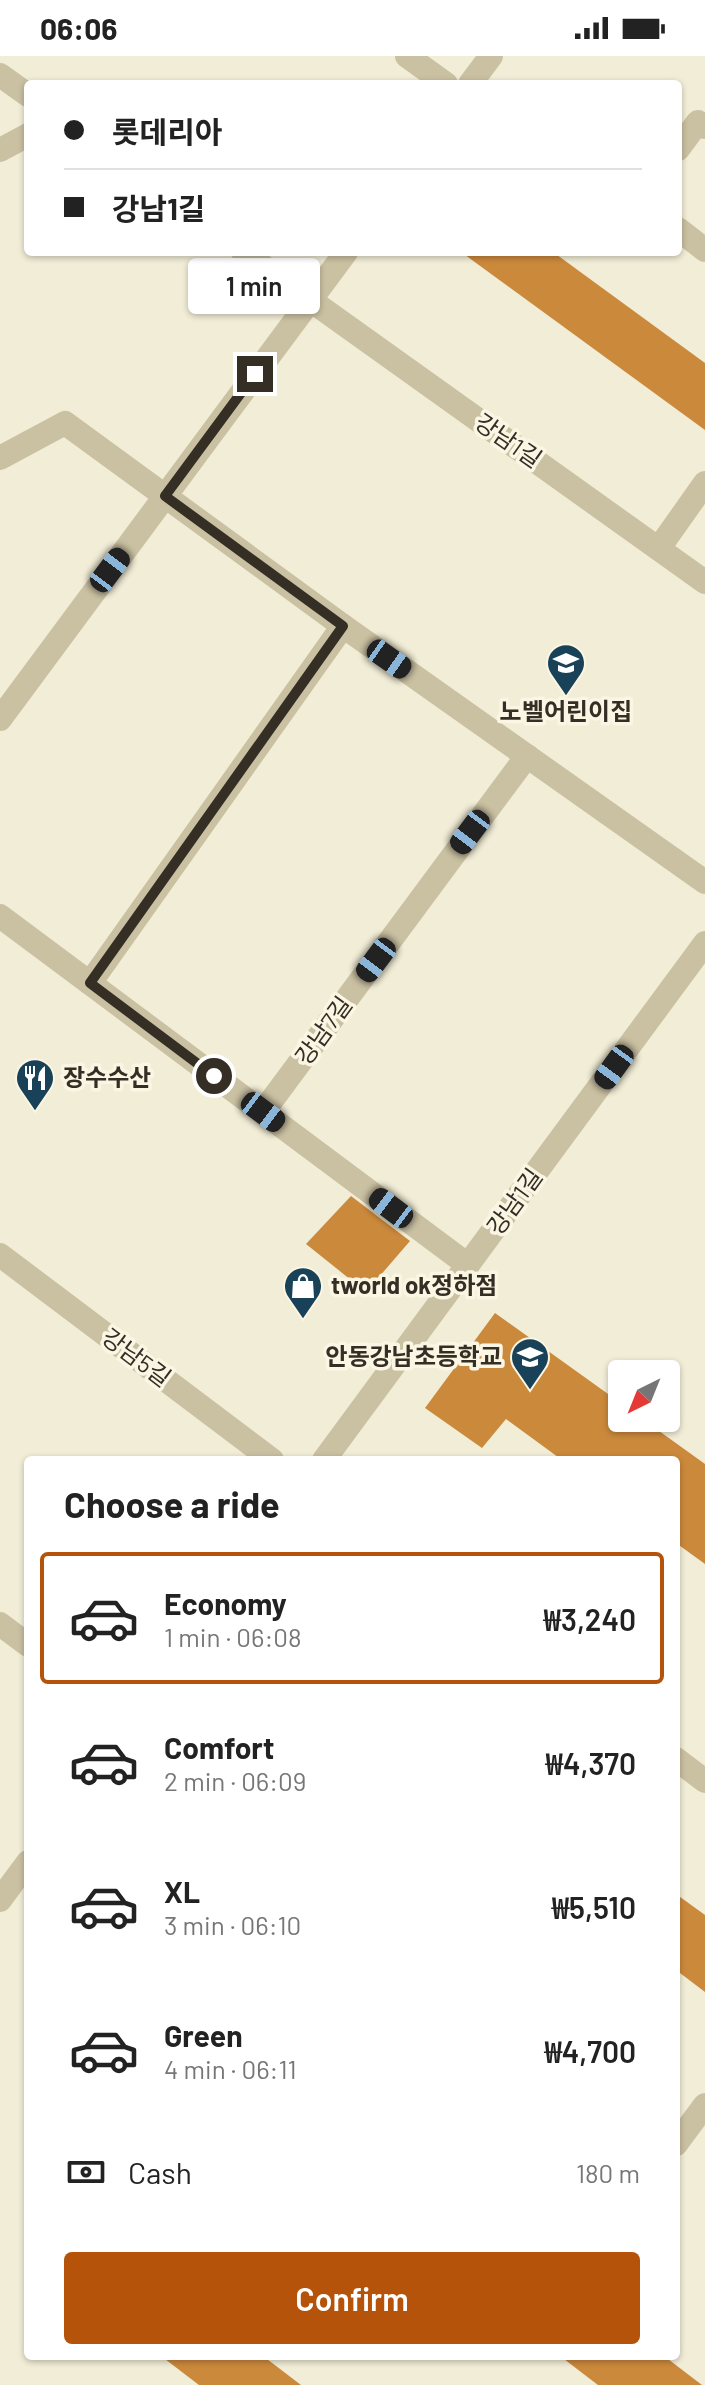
<!DOCTYPE html>
<meta charset="utf-8">
<style>
body{margin:0;font-family:Barlow,"Noto Sans KR",sans-serif;background:#f6f6f6;color:#222;height:100vh;display:flex;flex-direction:column;font-size:30px;white-space:nowrap}
*{box-sizing:border-box;margin:0}
p{font-size:26px;color:#767676}
.icon{flex:none;width:44px;height:44px;fill:none;stroke:currentColor;stroke-width:2;stroke-linecap:round;stroke-linejoin:round}
.map{position:relative;flex:1;overflow:hidden}
.drawer{position:absolute;left:24px;top:1400px;width:656px;height:904px;display:flex;flex-direction:column;background:#fff;border-radius:8px;box-shadow:0 2px 6px #0004}
.drawer>*{flex:none}
.top-card{position:absolute;left:24px;top:24px;width:658px;height:176px;border-radius:8px;box-shadow:0 2px 6px #0004;display:grid;align-content:center;height:176px;padding:0 40px;background:#fff}
.needle{width:52px;rotate:223deg}
.controls{position:absolute;left:608px;top:1304px;display:grid;gap:16px}
.controls a{display:grid;place-items:center;width:72px;height:72px;border-radius:8px;background:#fff;box-shadow:0 2px 6px #0004;font-size:40px}
.end{position:absolute;width:36px;height:36px;margin:-18px;border:10px solid #342e25;background:#fff;box-shadow:0 0 0 4px #fff}
.from{border-radius:50%}
.bubble{position:absolute;height:56px;border-radius:8px;background:#fff;box-shadow:0 2px 6px #0004;font-size:26px;font-weight:600;line-height:56px;text-align:center}
.car{position:absolute;width:24px;height:48px;margin:-24px -12px;border-radius:10px;box-shadow:0 0 6px 2px #0007;background:linear-gradient(#222 24%,#8ab4d8 0 40%,#222 0 76%,#8ab4d8 0 86%,#222 0)}
.top-card b{display:flex;align-items:center;gap:28px;height:76px;font-size:30px}
.top-card b+b{border-top:2px solid #e0e0e0}
.top-card i{width:20px;height:20px;background:#222}
ul{padding:0;list-style:none}
li{display:flex;align-items:center;gap:24px;height:132px;margin:0 16px 12px;padding:0 24px;border:4px solid transparent;border-radius:8px}
li div{flex:1}
li b{display:block;font-size:30px}
li em{font-style:normal;font-weight:600}
li.active{border-color:#b45309}
li>.icon{width:72px;height:72px;stroke-width:1.5}
h2{padding:0 40px;font-size:36px;line-height:96px}
.pay{display:flex;align-items:center;gap:20px;height:88px;padding:0 40px;font-size:30px}
.pay p{margin-inline-start:auto}
.button{display:flex;gap:16px;margin-top:auto;padding:16px 40px}
.button a{flex:1;height:92px;border-radius:8px;background:#b45309;color:#fff;font-size:32px;font-weight:600;line-height:92px;text-align:center}
.status{display:flex;justify-content:space-between;align-items:center;height:56px;padding:0 40px;background:#fff;direction:ltr}
.status svg{height:22px;fill:currentColor}
.map>svg:first-child{display:block}
.building{fill:#cb893b}
.lines{fill:none;stroke-linecap:round;stroke-linejoin:round}
.minor{stroke:#cac0a2;stroke-width:24}
.route{stroke:#342e25;stroke-width:10}
.labels{text-anchor:middle;stroke-width:7;stroke-linejoin:round;paint-order:stroke}
.street-label{font-size:24px;fill:#342e25;stroke:#faf6e3}
.poi-label{font-size:24px;font-weight:bold;fill:#342e25;stroke:#faf6e3;text-anchor:start}
</style>
<div class="status"><b>06:06</b><svg viewBox="0 0 49 12"><path d="M0 12V9h3v3zM5 12V6h3v6zM10 12V3h3v9zM15 12V0h3v12zM26 1h20v11H26zM47 4h2v5h-2z"/></svg></div>
<div class="map">
<svg width="705" height="2329" viewBox="0 0 705 2329">
<rect width="100%" height="100%" fill="#f2edd7"/>
<g class="building">
<path d="M461 196H553L705 307V374Z"/>
<path d="M351 1140 410 1185 366 1236 306 1188Z"/>
<path d="M495 1257 622 1348V1362H641L705 1408V1508L676 1487V1404H562L506 1363 482 1392 425 1352Z"/>
<path d="M676 1838 705 1859V1936L676 1914Z"/>
<path d="M161 2300H263L301 2329H199Z"/>
<path d="M560 2300H664L702 2329H598Z"/>
</g>
<g class="lines">
<g class="minor">
<path d="M407 0 446 28"/>
<path d="M0 19 28 39"/>
<path d="M470 28 491 0"/>
<path d="M678 93 698 66 705 71"/>
<path d="M0 94 28 79"/>
<path d="M678 173 705 194"/>
<path d="M243 196 705 526"/>
<path d="M0 402 65 367 343 570 705 826"/>
<path d="M659 492 705 427"/>
<path d="M0 663 346 196"/>
<path d="M0 860 468 1209"/>
<path d="M90 927 343 570"/>
<path d="M263 1056 527 700"/>
<path d="M0 1199 272 1404"/>
<path d="M324 1404 705 887"/>
<path d="M0 1568 28 1589"/>
<path d="M676 1703 705 1725"/>
<path d="M0 1844 28 1806"/>
<path d="M676 2088 705 2049"/>
</g>
</g>
<g class="lines">
<path class="route" d="M214 1020 90 927 343 570 165 440 255 318"/>
</g>
<defs>
<g id="school-pin" transform="scale(2)"><path d="M0 17L-7.5 6A9.5 9.5 0 1 1 7.5 6Z" fill="#194157" stroke="#faf6e3"/><path d="M0-5L7-2L0 1L-7-2ZM-4 1L0 2.5L4 1V4Q0 6-4 4Z" fill="#fff"/></g>
<g id="restaurant-pin" transform="scale(2)"><path d="M0 17L-7.5 6A9.5 9.5 0 1 1 7.5 6Z" fill="#194157" stroke="#faf6e3"/><path d="M-5-6h1v4h1v-4h1v4h1v-4h1v5L-1.5 .5V6h-2V.5L-5-1ZM5-6V6H3V1.5H1.5Q1.5-4 5-6Z" fill="#fff"/></g>
<g id="shop-pin" transform="scale(2)"><path d="M0 17L-7.5 6A9.5 9.5 0 1 1 7.5 6Z" fill="#194157" stroke="#faf6e3"/><path d="M-5-2.5h2.3a2.7 3.5 0 0 1 5.4 0H5L5.5 6h-11ZM-1.5-2.5h3a1.5 2.3 0 0 0-3 0Z" fill="#fff"/></g>
</defs>
<g fill-rule="evenodd">
<use href="#school-pin" x="566" y="607"/>
<use href="#restaurant-pin" x="35" y="1022"/>
<use href="#shop-pin" x="303" y="1230"/>
<use href="#school-pin" x="530" y="1301"/>
</g>
<g class="labels">
<g class="street-label">
<text transform="translate(508 385) rotate(35)" y="8">강남1길</text>
<text transform="translate(324 975) rotate(-54)" y="8">강남7길</text>
<text transform="translate(515 1146) rotate(-54)" y="8">강남1길</text>
<text transform="translate(136 1302) rotate(37)" y="8">강남5길</text>
</g>
<g class="poi-label">
<text x="566" y="664" text-anchor="middle">노벨어린이집</text>
<text x="63" y="1030">장수수산</text>
<text x="331" y="1238">tworld ok정하점</text>
<text x="502" y="1309" text-anchor="end">안동강남초등학교</text>
</g>
</g>
</svg>
<div class="controls">
<a><svg class="needle" viewBox="-14 -14 28 28"><path d="M0-13l5 13h-10z" fill="#e53935"/><path d="M0 13l5-13h-10z" fill="#767676"/></svg></a>
</div>
<i class="end from" style="left:214px;top:1020px"></i>
<i class="end" style="left:255px;top:318px"></i>
<div class="bubble" style="left:188px;top:202px;width:132px">1 min</div>
<i class="car" style="left:110px;top:514px;rotate:37deg"></i>
<i class="car" style="left:389px;top:603px;rotate:125deg"></i>
<i class="car" style="left:470px;top:776px;rotate:217deg"></i>
<i class="car" style="left:376px;top:904px;rotate:217deg"></i>
<i class="car" style="left:614px;top:1011px;rotate:216deg"></i>
<i class="car" style="left:263px;top:1056px;rotate:127deg"></i>
<i class="car" style="left:391px;top:1152px;rotate:307deg"></i>
<div class="top-card">
<b><i class="from"></i>롯데리아</b>
<b><i></i>강남1길</b>
</div>
<section class="drawer">
<h2>Choose a ride</h2>
<ul>
<li class="active"><svg class="icon" aria-label="car" viewBox="0 0 24 24"><path d="M5 17H2v-5l4-1 3-4h7l3 4 3 1v5h-3M9 17h6M6 11h13"/><circle cx="7" cy="17" r="2"/><circle cx="17" cy="17" r="2"/></svg><div><b>Economy</b><p>1 min · 06:08</p></div><em>₩3,240</em></li>
<li><svg class="icon" aria-label="car" viewBox="0 0 24 24"><path d="M5 17H2v-5l4-1 3-4h7l3 4 3 1v5h-3M9 17h6M6 11h13"/><circle cx="7" cy="17" r="2"/><circle cx="17" cy="17" r="2"/></svg><div><b>Comfort</b><p>2 min · 06:09</p></div><em>₩4,370</em></li>
<li><svg class="icon" aria-label="car" viewBox="0 0 24 24"><path d="M5 17H2v-5l4-1 3-4h7l3 4 3 1v5h-3M9 17h6M6 11h13"/><circle cx="7" cy="17" r="2"/><circle cx="17" cy="17" r="2"/></svg><div><b>XL</b><p>3 min · 06:10</p></div><em>₩5,510</em></li>
<li><svg class="icon" aria-label="car" viewBox="0 0 24 24"><path d="M5 17H2v-5l4-1 3-4h7l3 4 3 1v5h-3M9 17h6M6 11h13"/><circle cx="7" cy="17" r="2"/><circle cx="17" cy="17" r="2"/></svg><div><b>Green</b><p>4 min · 06:11</p></div><em>₩4,700</em></li>
</ul>
<div class="pay"><svg class="icon" aria-label="cash" viewBox="0 0 24 24"><path d="M3 7h18v10H3z"/><circle cx="12" cy="12" r="2"/></svg>Cash<p>180 m</p></div>
<div class="button"><a>Confirm</a></div>
</section>
</div>
